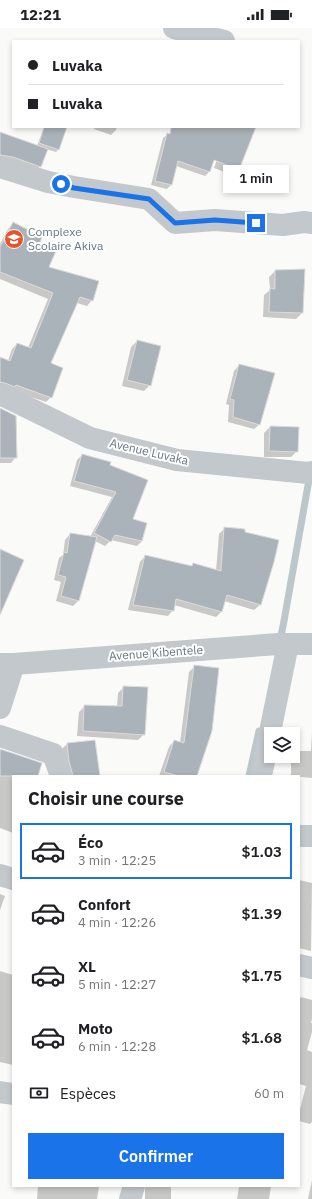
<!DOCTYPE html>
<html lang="fr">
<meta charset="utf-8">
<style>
body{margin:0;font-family:"IBM Plex Sans",sans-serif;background:#f6f6f6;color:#202124;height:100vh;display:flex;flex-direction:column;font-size:15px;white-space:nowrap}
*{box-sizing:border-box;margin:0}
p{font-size:13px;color:#757577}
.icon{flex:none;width:22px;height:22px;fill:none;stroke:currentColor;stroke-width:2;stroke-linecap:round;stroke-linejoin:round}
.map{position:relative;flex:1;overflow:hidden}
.panel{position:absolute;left:12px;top:747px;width:288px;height:412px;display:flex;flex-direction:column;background:#fff;border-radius:0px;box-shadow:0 2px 6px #0003}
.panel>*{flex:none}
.hud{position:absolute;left:12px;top:12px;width:288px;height:88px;border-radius:0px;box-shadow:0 2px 6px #0003;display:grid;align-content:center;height:88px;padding:0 16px;background:#fff}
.buttons{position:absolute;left:264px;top:699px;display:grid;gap:8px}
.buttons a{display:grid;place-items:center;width:36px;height:36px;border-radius:0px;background:#fff;box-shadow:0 2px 6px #0003;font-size:20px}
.end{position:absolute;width:18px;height:18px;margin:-9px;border:5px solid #1a73e8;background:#fff;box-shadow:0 0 0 2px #fff}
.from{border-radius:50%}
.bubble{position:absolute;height:28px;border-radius:0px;background:#fff;box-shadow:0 2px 6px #0003;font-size:13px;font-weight:600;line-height:28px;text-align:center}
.hud b{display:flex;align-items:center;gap:14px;height:38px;font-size:15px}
.hud b+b{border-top:1px solid #e0e0e0}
.hud i{width:10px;height:10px;background:#202124}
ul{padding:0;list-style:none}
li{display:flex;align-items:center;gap:12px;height:56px;margin:0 8px 6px;padding:0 8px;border:2px solid transparent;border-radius:0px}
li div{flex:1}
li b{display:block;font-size:15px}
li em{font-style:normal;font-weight:600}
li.on{border-color:#1a73e8}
li>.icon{width:36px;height:36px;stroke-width:1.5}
h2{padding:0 16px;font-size:18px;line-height:48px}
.pay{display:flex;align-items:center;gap:10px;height:44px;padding:0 16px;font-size:15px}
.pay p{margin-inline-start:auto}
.cta{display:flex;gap:8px;margin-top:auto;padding:8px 16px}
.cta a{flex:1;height:46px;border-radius:0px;background:#1a73e8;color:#fff;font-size:16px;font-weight:600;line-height:46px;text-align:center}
.status{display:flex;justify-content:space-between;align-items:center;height:28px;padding:0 20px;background:#fff;direction:ltr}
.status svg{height:11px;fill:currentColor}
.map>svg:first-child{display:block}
.shadow{fill:#0003}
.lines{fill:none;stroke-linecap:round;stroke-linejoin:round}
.stream{stroke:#bbc7cb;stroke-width:7}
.building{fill:#aab3b9;stroke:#dcdcda}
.minor{stroke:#c3c8cc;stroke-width:22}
.route{stroke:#1a73e8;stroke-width:5}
.labels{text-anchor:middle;stroke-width:4;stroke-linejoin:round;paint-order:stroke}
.poi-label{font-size:12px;fill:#657683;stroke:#fff;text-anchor:start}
.street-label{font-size:12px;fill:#657683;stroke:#fff}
</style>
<div class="status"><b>12:21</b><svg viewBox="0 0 49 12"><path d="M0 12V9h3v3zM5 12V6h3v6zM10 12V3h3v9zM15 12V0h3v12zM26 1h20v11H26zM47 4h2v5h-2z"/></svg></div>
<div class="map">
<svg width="312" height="1171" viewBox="0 0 312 1171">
<rect width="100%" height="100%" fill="#fafaf8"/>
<g class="shadow">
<path d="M44 99H51L59 121 56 124 46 121 40 138 36 143 0 132V105L7 106V108L37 118Z"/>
<path d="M95 99H117L116 102 111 107 94 101Z"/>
<path d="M229 99H254L238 142 233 147 214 140Z"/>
<path d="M168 106 216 124 209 144 205 148 176 138 171 157 167 161 151 157 163 110Z"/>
<path d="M13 196 38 217 48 239 92 272 87 278 77 275 50 336 51 369 46 374 11 362 0 360V330L8 333 12 321 17 316 28 320 48 271 0 251V216L8 201Z"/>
<path d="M304 242 302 285 296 291 263 289 264 267 270 262 269 249 275 243Z"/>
<path d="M137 313 150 357 144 363 122 358 131 319Z"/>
<path d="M239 337 260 396 254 401 228 394 229 377 226 376 234 343Z"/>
<path d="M270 399 297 423 291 429H264V405Z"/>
<path d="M0 404 16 429 11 435H0Z"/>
<path d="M82 427 109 437 131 492 142 513 137 518 111 512 105 518 95 513 78 573 73 578 56 573 61 554 54 552 59 530 63 527 65 512 70 506 90 509 112 469 70 458 77 432Z"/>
<path d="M225 500 244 505 273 533 260 577 254 582 224 573 221 584 216 589 174 577 173 582 168 588 128 582 140 534 145 528 190 539 193 536 216 543 219 506Z"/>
<path d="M195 638 196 748H159L169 719 174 713 180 715 189 644Z"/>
<path d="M124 659 144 706 138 712 77 708 79 684 85 678 117 679 118 665Z"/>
<path d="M312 704V750L291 748V729L297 723H311Z"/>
<path d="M94 713 98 748H66L61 722 67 716Z"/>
<path d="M0 722 37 748H13V805L0 800Z"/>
<path d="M299 852 312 855 311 923 299 920Z"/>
<path d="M0 866 5 868 0 882Z"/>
<path d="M0 943 13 947V1037L0 1034Z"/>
<path d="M301 969 312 972V991L311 995H312V1004L307 1022 312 1024V1094L310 1096 299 1093V1085L306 1058 299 1056V971Z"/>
<path d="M312 1152V1171H308Z"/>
<path d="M38 1158H99L97 1171H37Z"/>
<path d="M147 1158H171V1171H145V1160Z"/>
<path d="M239 1158H271L269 1171H237Z"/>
</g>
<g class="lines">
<g class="stream">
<path d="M280 613 284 593 310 446"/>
<path d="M249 748 259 703"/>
</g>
</g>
<g class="building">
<path d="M44 99H67L59 122 39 115Z"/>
<path d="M171 99H256L239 142 214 132 210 144 178 133 172 157 155 153 167 105 170 106Z"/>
<path d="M0 104 48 121 41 139 13 129 0 127Z"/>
<path d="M13 194 42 209 39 217 56 223 49 239 99 253 93 273 80 269 51 335 63 340 52 370 16 357 15 359 5 355 0 354V329L10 333 17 315 31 320 53 265 0 244V219Z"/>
<path d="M305 241 303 285 269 284 270 260 275 261V242Z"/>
<path d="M137 312 161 318 151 358 127 352Z"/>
<path d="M239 336 275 345 260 397 233 389 234 372 230 371Z"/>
<path d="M0 380 16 388 17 430H0Z"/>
<path d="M270 398 299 399 298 424 269 423Z"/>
<path d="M82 426 111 434 110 437 148 452 133 491 147 495 142 513 115 507 111 514 94 505 116 464 74 453Z"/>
<path d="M224 499 245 501V504L279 512 274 534 261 577 227 567 222 584 176 571 174 583 133 577 145 527 192 538 193 535 221 543Z"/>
<path d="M70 505 97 509 79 573 61 568 66 549 58 547 64 524 67 525Z"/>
<path d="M0 521 24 532 0 587Z"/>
<path d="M194 637 219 640 212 703 197 748H179L164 744 174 712 184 715Z"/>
<path d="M123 658 148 659 145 707 83 703 84 677 122 678Z"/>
<path d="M95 712 100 748H73L69 733 67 715Z"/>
<path d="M0 721 42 735 38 748H0Z"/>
</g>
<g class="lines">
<g class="minor">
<path d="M174 0 224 13"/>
<path d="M0 139 48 154 74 159 149 171 175 195 215 192 283 197 304 194 312 195"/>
<path d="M0 366 90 410 177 432 308 445 312 444"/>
<path d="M0 636H14L278 616H312"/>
<path d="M0 680 14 636"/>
<path d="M0 708 53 726 61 748"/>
<path d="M261 748 288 616"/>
<path d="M299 808H312"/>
<path d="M0 847 13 851"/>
<path d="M299 937 312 940"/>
<path d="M0 1064 13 1066"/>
<path d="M130 1171 134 1158"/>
</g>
</g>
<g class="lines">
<path class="route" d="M61 156 74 160 149 171 175 195 215 192 256 195"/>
</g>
<defs>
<g id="school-disc" transform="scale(1)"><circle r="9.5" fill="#e4572e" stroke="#fff"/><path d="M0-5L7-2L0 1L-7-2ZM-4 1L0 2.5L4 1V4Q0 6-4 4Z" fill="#fff"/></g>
</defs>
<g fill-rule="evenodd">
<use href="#school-disc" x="14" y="211"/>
</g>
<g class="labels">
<g class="poi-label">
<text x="28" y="208">Complexe<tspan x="28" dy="14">Scolaire Akiva</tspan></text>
</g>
<g class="street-label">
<text transform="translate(149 424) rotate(13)" y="4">Avenue Luvaka</text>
<text transform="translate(156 625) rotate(-4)" y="4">Avenue Kibentele</text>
</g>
</g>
</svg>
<div class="buttons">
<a><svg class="icon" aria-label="layers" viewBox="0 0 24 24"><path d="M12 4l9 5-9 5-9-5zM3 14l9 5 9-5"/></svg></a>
</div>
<i class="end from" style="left:61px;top:156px"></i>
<i class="end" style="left:256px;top:195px"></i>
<div class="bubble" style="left:223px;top:137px;width:66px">1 min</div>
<div class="hud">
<b><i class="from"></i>Luvaka</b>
<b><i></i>Luvaka</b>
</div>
<section class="panel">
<h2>Choisir une course</h2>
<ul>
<li class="on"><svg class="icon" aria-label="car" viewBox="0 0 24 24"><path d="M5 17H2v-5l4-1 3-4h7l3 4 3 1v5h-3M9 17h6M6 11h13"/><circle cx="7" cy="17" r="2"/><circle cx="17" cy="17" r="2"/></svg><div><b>Éco</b><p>3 min · 12:25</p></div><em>$1.03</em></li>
<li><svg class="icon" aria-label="car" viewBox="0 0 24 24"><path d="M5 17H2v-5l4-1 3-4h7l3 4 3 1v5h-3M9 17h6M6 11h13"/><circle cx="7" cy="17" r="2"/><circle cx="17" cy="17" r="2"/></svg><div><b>Confort</b><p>4 min · 12:26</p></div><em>$1.39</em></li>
<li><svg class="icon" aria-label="car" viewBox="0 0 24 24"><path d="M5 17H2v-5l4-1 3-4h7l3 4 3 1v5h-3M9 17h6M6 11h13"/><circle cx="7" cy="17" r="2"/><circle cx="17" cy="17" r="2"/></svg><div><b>XL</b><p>5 min · 12:27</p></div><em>$1.75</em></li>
<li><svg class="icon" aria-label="car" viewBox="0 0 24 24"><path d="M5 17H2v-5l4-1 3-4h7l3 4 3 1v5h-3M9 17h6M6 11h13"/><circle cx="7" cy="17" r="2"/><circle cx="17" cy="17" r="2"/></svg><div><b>Moto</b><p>6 min · 12:28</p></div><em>$1.68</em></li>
</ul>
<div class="pay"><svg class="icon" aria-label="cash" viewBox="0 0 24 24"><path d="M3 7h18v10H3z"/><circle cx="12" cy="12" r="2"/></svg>Espèces<p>60 m</p></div>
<div class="cta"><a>Confirmer</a></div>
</section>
</div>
